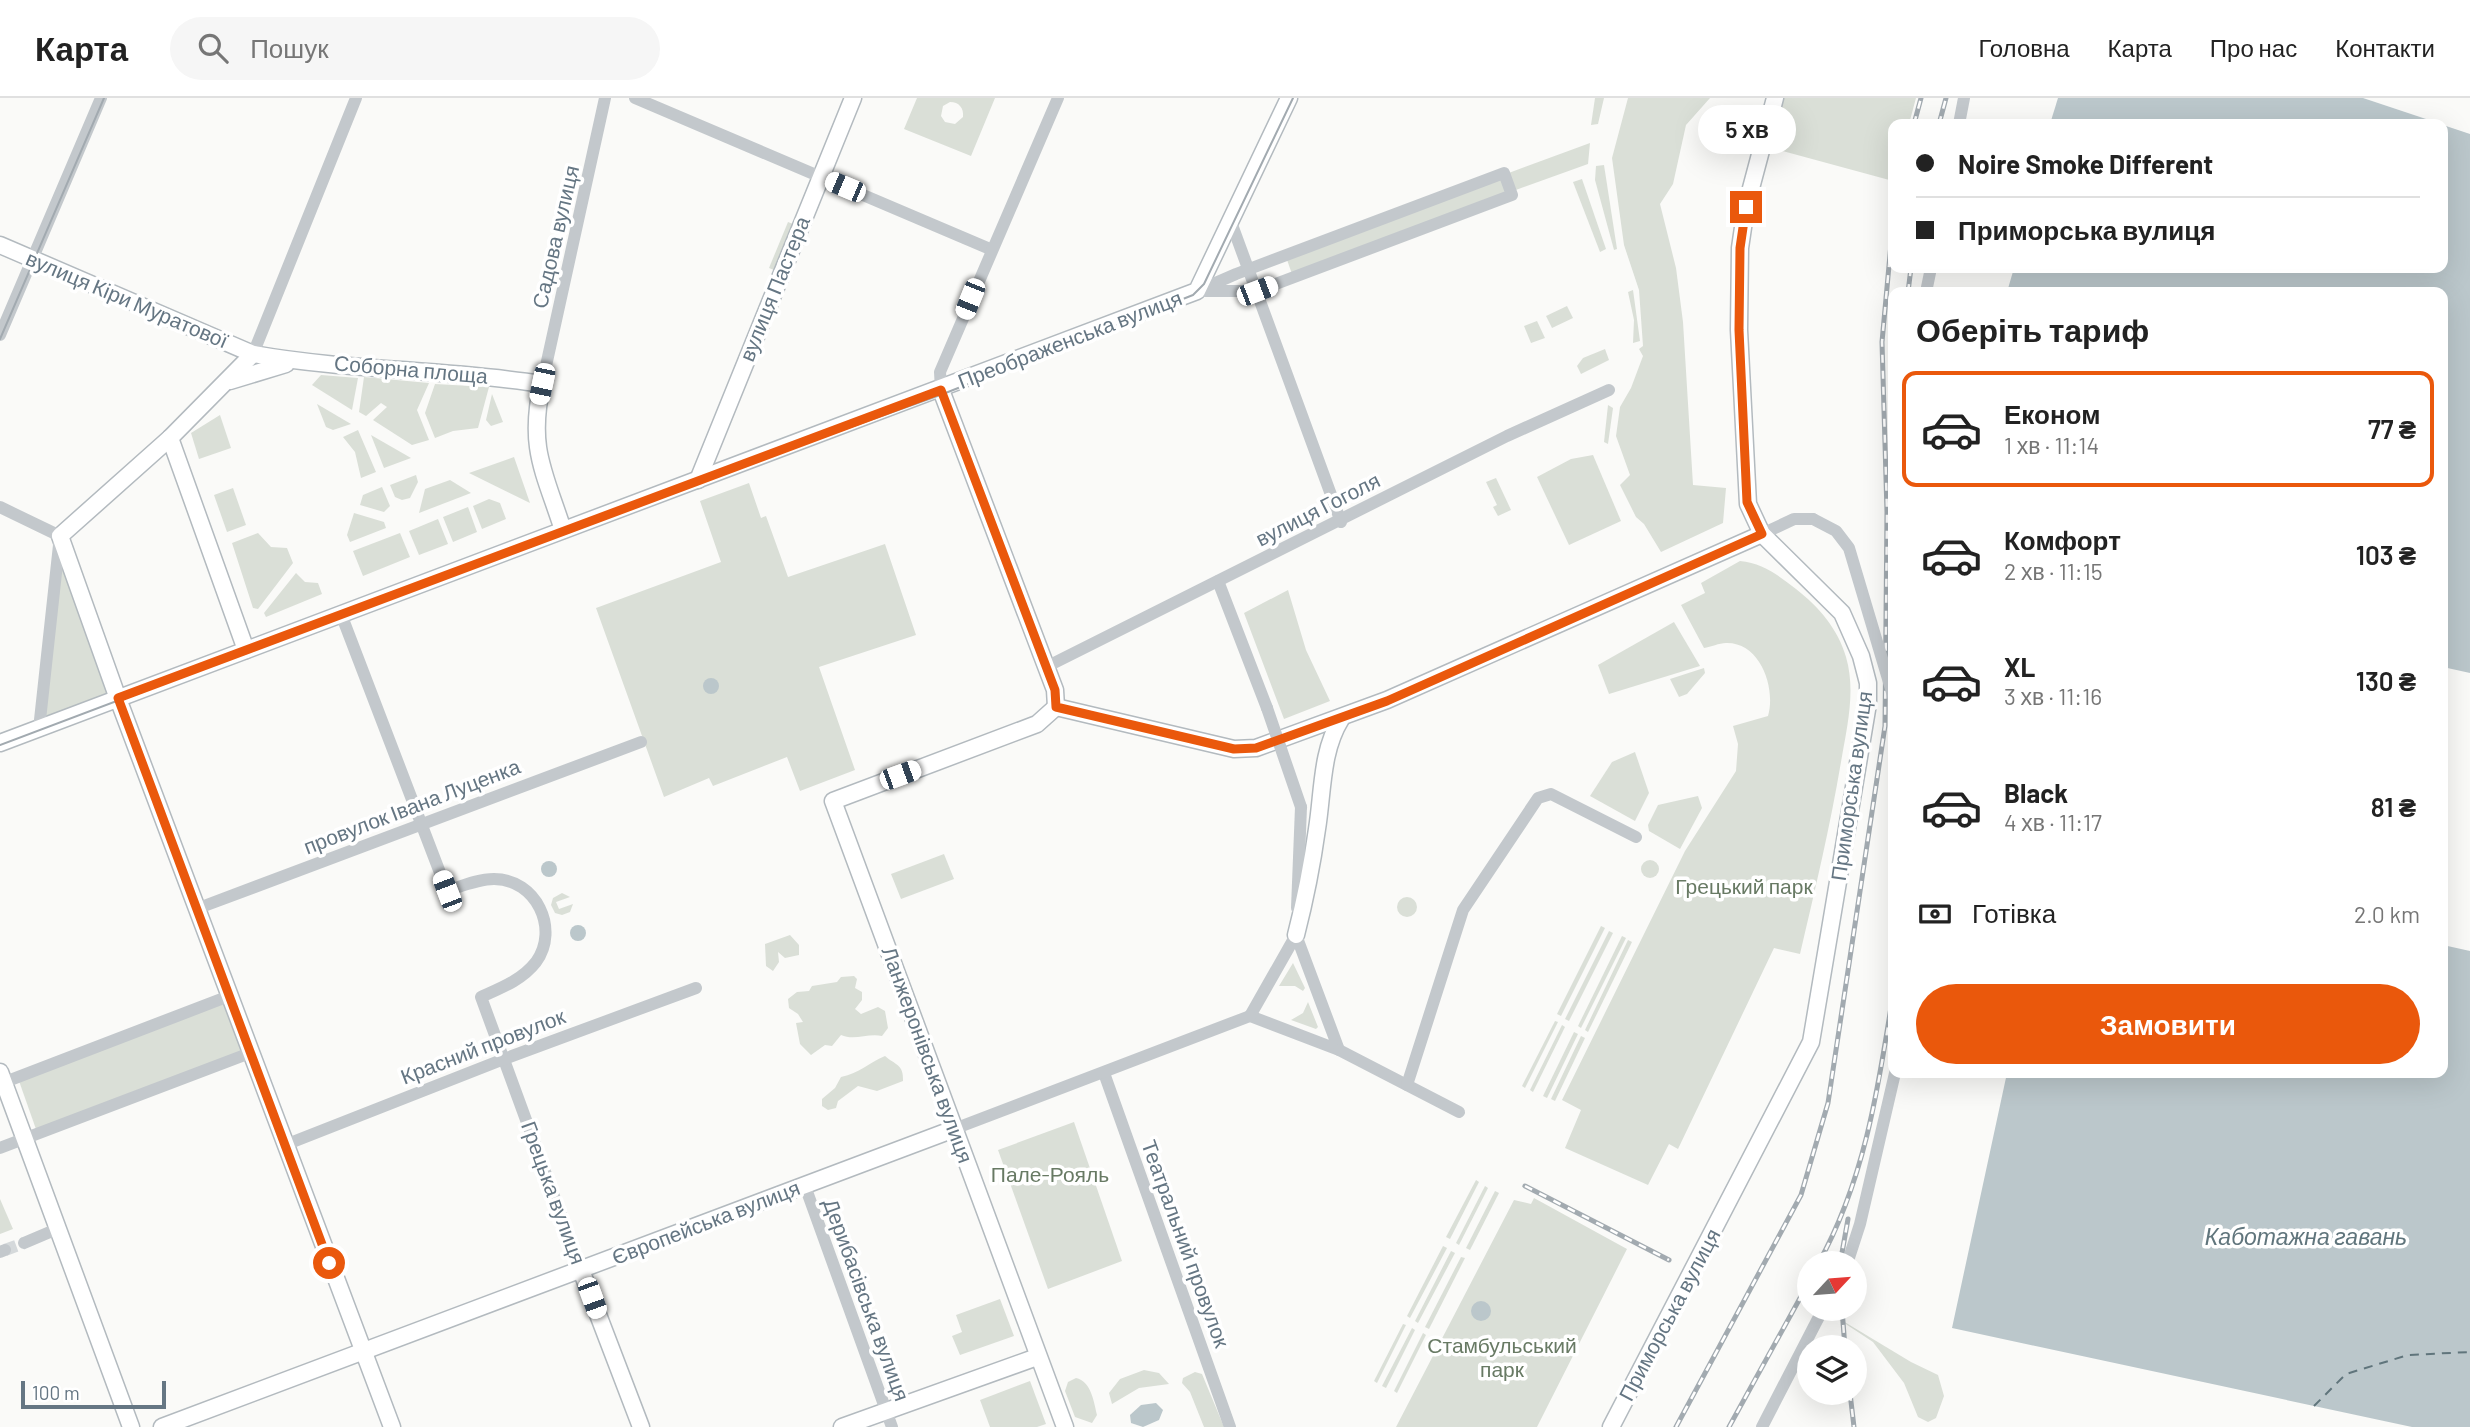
<!DOCTYPE html>
<html lang="uk">
<meta charset="utf-8">
<style>
body{margin:0;font-family:Barlow,sans-serif;background:#f6f6f6;color:#222;height:100vh;display:flex;flex-direction:column;font-size:26px;white-space:nowrap}
*{box-sizing:border-box;margin:0}
p{font-size:23px;color:#767676}
.icon{flex:none;width:38px;height:38px;fill:none;stroke:currentColor;stroke-width:2;stroke-linecap:round;stroke-linejoin:round}
.map{position:relative;flex:1;overflow:hidden}
.drawer{position:absolute;left:1888px;top:189px;width:560px;height:791px;display:flex;flex-direction:column;background:#fff;border-radius:14px;box-shadow:0 7px 28px #0002}
.drawer>*{flex:none}
.top-card{position:absolute;left:1888px;top:21px;width:560px;height:154px;border-radius:14px;box-shadow:0 7px 28px #0002;display:grid;align-content:center;height:154px;padding:0 28px;background:#fff}
.needle{width:46px;rotate:64deg}
.controls{position:absolute;left:1797px;top:1153px;display:grid;gap:14px}
.controls a{display:grid;place-items:center;width:70px;height:70px;border-radius:50%;background:#fff;box-shadow:0 7px 28px #0002;font-size:35px}
.scale{position:absolute;left:21px;bottom:18px;width:145px;box-sizing:border-box;padding-left:7px;border:4px solid #657683;border-top:0;font-size:19px;line-height:24px;white-space:nowrap;color:#657683;-webkit-text-stroke:5px #fff;paint-order:stroke}
.end{position:absolute;width:32px;height:32px;margin:-16px;border:9px solid #ea580c;background:#fff;box-shadow:0 0 0 4px #fff}
.from{border-radius:50%}
.bubble{position:absolute;height:49px;border-radius:24px;background:#fff;box-shadow:0 7px 28px #0002;font-size:23px;font-weight:600;line-height:49px;text-align:center}
.car{position:absolute;width:21px;height:42px;margin:-21px -10px;border-radius:9px;box-shadow:0 0 5px 2px #0007;background:linear-gradient(#fff 24%,#345 0 40%,#fff 0 76%,#345 0 86%,#fff 0)}
.top-card b{display:flex;align-items:center;gap:24px;height:66px;font-size:26px}
.top-card b+b{border-top:2px solid #e0e0e0}
.top-card i{width:18px;height:18px;background:#222}
ul{padding:0;list-style:none}
li{display:flex;align-items:center;gap:21px;height:116px;margin:0 14px 10px;padding:0 14px;border:4px solid transparent;border-radius:14px}
li div{flex:1}
li b{display:block;font-size:26px}
li em{font-style:normal;font-weight:600}
li.on{border-color:#ea580c}
li>.icon{width:63px;height:63px;stroke-width:1.5}
h2{padding:0 28px;font-size:32px;line-height:84px}
.pay{display:flex;align-items:center;gap:18px;height:77px;padding:0 28px;font-size:26px}
.pay p{margin-inline-start:auto}
.action{display:flex;gap:14px;margin-top:auto;padding:14px 28px}
.action a{flex:1;height:80px;border-radius:42px;background:#ea580c;color:#fff;font-size:28px;font-weight:600;line-height:80px;text-align:center}
header{display:flex;align-items:center;gap:42px;box-sizing:border-box;height:98px;padding:0 35px;background:#fff;border-bottom:2px solid #e0e0e0}
header strong{font-size:33px}
nav{display:flex;gap:38px;margin-inline-start:auto;font-size:24px}
.search{width:490px;height:63px;background:#f6f6f6;display:flex;align-items:center;gap:18px;box-sizing:border-box;padding:0 24px;border-radius:38px;color:#767676;font-size:26px}
.map>svg:first-child{display:block}
.green{fill:#dadfd7;fill-rule:evenodd}
.water{fill:#bbc7cb}
.lines{fill:none;stroke-linecap:round;stroke-linejoin:round}
.ferry{stroke:#60757c;stroke-width:2;stroke-dasharray:9 7;stroke-linecap:butt}
.street-tunnel{stroke:#d5d9db;stroke-width:12;stroke-dasharray:12 6;stroke-linecap:butt}
.secondary-casing{stroke:#b3babf;stroke-width:19}
.street{stroke:#c3c8cc;stroke-width:12}
.secondary{stroke:#fff;stroke-width:16}
.tram{stroke:#a2aab0;stroke-width:2}
.rail-casing{stroke:#a2aab0;stroke-width:5}
.rail{stroke:#fff;stroke-width:2.5;stroke-dasharray:8;stroke-linecap:butt}
.street-bridge{stroke:#c3c8cc;stroke-width:12}
.route{stroke:#ea580c;stroke-width:9}
.labels{text-anchor:middle;stroke-width:7;stroke-linejoin:round;paint-order:stroke}
.street-label{font-size:21px;fill:#657683;stroke:#fff}
.park-label{font-size:21px;fill:#687a64;stroke:#fff}
.water-label{font-size:23px;font-style:italic;fill:#60757c;stroke:#fff}
</style>
<header>
<strong>Карта</strong>
<div class="search"><svg class="icon" aria-label="search" viewBox="0 0 24 24"><circle cx="10" cy="10" r="6"/><path d="M15 15l6 6"/></svg>Пошук</div>
<nav><a>Головна</a><a>Карта</a><a>Про нас</a><a>Контакти</a></nav>
</header>
<div class="map">
<svg width="2470" height="1329" viewBox="0 0 2470 1329">
<rect width="100%" height="100%" fill="#fafaf8"/>
<g class="green">
<path d="M917 0H995L971 58 904 31ZM950 4C959 4 964 10 963 19L955 26 945 24 941 18 943 8Z"/>
<path d="M1595 0H1604L1598 26 1591 27Z"/>
<path d="M1628 0H1710L1686 27 1673 86 1660 106 1676 170 1683 224 1693 387 1726 390 1723 425 1661 454 1644 426 1636 419 1620 387 1630 377 1616 338 1620 309 1631 290 1643 258 1639 251 1643 248 1639 192 1624 147 1612 60Z"/>
<path d="M1776 0H1916L1909 26H1894L1893 83 1764 48Z"/>
<path d="M1590 45 1588 66 1513 93 1506 76Z"/>
<path d="M1604 67 1617 151 1614 152 1595 82 1596 68Z"/>
<path d="M1502 78 1509 95 1292 176 1286 159Z"/>
<path d="M1582 81 1606 151 1600 154 1573 84Z"/>
<path d="M788 124 793 126 774 172 769 170Z"/>
<path d="M1633 192 1640 243 1633 245 1634 222 1628 194Z"/>
<path d="M1567 208 1573 220 1552 230 1546 218Z"/>
<path d="M1537 223 1545 240 1531 245 1524 228Z"/>
<path d="M1605 251 1609 262 1581 276 1577 268 1583 260Z"/>
<path d="M321 277 358 280 352 312 312 287Z"/>
<path d="M364 279 429 285 417 312 429 342 412 347 373 322 387 309 381 305 366 318 359 314Z"/>
<path d="M435 286 489 289 478 330 453 333 435 340 425 315Z"/>
<path d="M492 296 503 324 491 328 486 322Z"/>
<path d="M317 306 351 326 333 332 326 329Z"/>
<path d="M1608 307 1613 310 1608 346 1604 344Z"/>
<path d="M220 317 231 350 199 361 191 335Z"/>
<path d="M358 332 376 374 361 380 355 354 343 339Z"/>
<path d="M371 337 411 360 384 370Z"/>
<path d="M1593 357 1621 423 1569 447 1537 379 1571 361Z"/>
<path d="M514 359 530 405 469 375Z"/>
<path d="M416 377 418 384 410 400 402 402 395 399 390 387Z"/>
<path d="M1496 380 1511 412 1498 418 1493 409 1497 407 1486 384Z"/>
<path d="M450 382 471 395 419 415 425 391Z"/>
<path d="M749 385 761 420 766 418 788 479 885 446 916 537 819 569 855 672 800 693 787 659 713 688 709 680 664 699 596 510 721 464 700 403Z"/>
<path d="M382 389 390 408 384 414 360 407 363 397Z"/>
<path d="M233 390 246 427 227 434 214 397Z"/>
<path d="M489 401 500 405 506 421 482 431 473 408Z"/>
<path d="M468 409 477 434 453 444 443 419Z"/>
<path d="M354 415 384 424 386 430 350 444 347 437Z"/>
<path d="M438 421 448 446 419 457 409 433Z"/>
<path d="M258 435 271 449 287 450 293 465 258 511 253 510 232 445Z"/>
<path d="M400 435 410 459 363 478 353 453Z"/>
<path d="M60 438 118 600 39 631Z"/>
<path d="M1740 463C1763 465 1779 478 1796 491 1819 509 1838 531 1846 559 1856 593 1847 629 1841 664 1830 729 1815 792 1800 856L1774 850 1678 1051 1669 1046 1648 1087 1565 1050 1581 1012 1562 1002 1685 753 1736 673 1738 646 1733 628 1768 618C1776 591 1761 544 1726 545 1719 545 1711 549 1704 550L1681 507 1705 495 1701 485Z"/>
<path d="M296 475 305 484 318 485 322 496 266 519 264 515Z"/>
<path d="M1288 492 1306 552 1330 603 1284 621 1244 515Z"/>
<path d="M1674 524 1700 568 1609 596 1598 567Z"/>
<path d="M1704 570 1705 575 1687 596 1679 599 1670 581Z"/>
<path d="M1635 654 1649 695 1635 723 1590 698 1612 664Z"/>
<path d="M1698 698 1702 710 1680 751 1649 733 1648 727 1658 707Z"/>
<path d="M944 756 954 781 901 801 891 776Z"/>
<circle cx="1650" cy="771" r="9"/>
<path d="M562 795 570 799 556 804 559 811 573 806 570 814 562 817 555 815 551 807 553 800Z"/>
<circle cx="1407" cy="809" r="10"/>
<path d="M1601 828 1605 830 1561 918 1557 916Z"/>
<path d="M1609 833 1613 835 1569 923 1565 921Z"/>
<path d="M790 837 799 847V857L785 860 778 854 779 864 773 873 766 868 765 846Z"/>
<path d="M1622 838 1626 840 1581 930 1578 928Z"/>
<path d="M1628 842 1632 844 1588 934 1585 932Z"/>
<path d="M1293 865 1305 890 1303 893 1295 888H1279Z"/>
<path d="M854 878 857 881 855 890 862 894V902L855 911 861 916 878 909 885 913 888 930 882 938C868 935 854 943 841 937L832 948 825 947 811 957 800 946 796 925 803 924 798 916 789 910 788 901 797 894 809 893 812 888 837 884 841 879Z"/>
<path d="M228 901 249 955 37 1034 19 983Z"/>
<path d="M1308 904 1318 929 1316 931 1291 922 1303 915Z"/>
<path d="M1555 923 1558 924 1525 990 1522 988Z"/>
<path d="M1562 927 1565 929 1533 994 1530 992Z"/>
<path d="M1574 934 1578 936 1547 1000 1543 998Z"/>
<path d="M1581 938 1585 940 1555 1003 1551 1001Z"/>
<path d="M885 958C895 967 904 966 903 983L877 993 858 988 838 1003 836 1010 828 1012 822 1008V1001L835 990 841 979C860 975 868 965 885 958Z"/>
<path d="M1074 1024 1122 1163 1048 1191 998 1052Z"/>
<path d="M1476 1082 1479 1084 1450 1141 1446 1139Z"/>
<path d="M1485 1088 1488 1090 1459 1147 1456 1145Z"/>
<path d="M1495 1093 1499 1095 1470 1152 1466 1150Z"/>
<path d="M1534 1100 1627 1151 1537 1329H1396L1514 1102 1531 1106Z"/>
<path d="M0 1101 13 1131 0 1136Z"/>
<path d="M1443 1148 1447 1150 1410 1220 1407 1218Z"/>
<path d="M1451 1153 1455 1155 1418 1225 1415 1223Z"/>
<path d="M1461 1159 1465 1160 1429 1231 1425 1229Z"/>
<path d="M1000 1201 1014 1238 960 1257 952 1238 962 1234 956 1217Z"/>
<path d="M1823 1211 1911 1264 1938 1277 1944 1298 1936 1320 1928 1324 1918 1319 1904 1285 1873 1244Z"/>
<path d="M1403 1226 1406 1227 1377 1285 1374 1283Z"/>
<path d="M1412 1230 1415 1232 1386 1290 1382 1288Z"/>
<path d="M1423 1235 1426 1237 1397 1295 1394 1293Z"/>
<path d="M1144 1272 1159 1275 1169 1286 1139 1290 1112 1306 1109 1295 1120 1281Z"/>
<path d="M1195 1274 1202 1276 1224 1329H1204L1190 1294 1182 1285 1183 1280Z"/>
<path d="M1076 1280C1091 1283 1094 1304 1097 1317L1092 1325 1075 1319 1065 1293 1068 1284Z"/>
<path d="M1030 1283 1046 1326 1037 1329H990L980 1302Z"/>
</g>
<g class="water">
<path d="M2058 0H2363L2441 26H2050Z"/>
<path d="M2443 27 2470 36V575L2443 569V194H2007L2014 170H2443Z"/>
<circle cx="711" cy="588" r="8"/>
<circle cx="549" cy="771" r="8"/>
<circle cx="578" cy="835" r="8"/>
<path d="M2443 847 2470 853V1329H2412L1952 1230 2007 975H2443Z"/>
<circle cx="1481" cy="1213" r="10"/>
<path d="M1156 1305 1163 1312 1159 1322 1143 1329 1131 1325 1130 1317 1141 1307Z"/>
</g>
<g class="lines">
<path class="ferry" d="M2314 1308 2346 1276 2408 1257 2470 1254"/>
<path class="street-tunnel" d="M5 1152 24 1145"/>
<g class="secondary-casing">
<g id="secondary">
<path d="M0 147 253 256C349 273 446 271 542 286 528 350 544 373 563 432"/>
<path d="M253 256 170 340 60 438 117 598 392 1329"/>
<path d="M230 283 286 266"/>
<path d="M941 292 1055 592 1056 609"/>
<path d="M170 340 246 552"/>
<path d="M698 382 853 0"/>
<path d="M1056 609 1037 626 833 703 1065 1329"/>
<path d="M1056 609 1234 651 1256 650 1387 602 1762 436"/>
<path d="M0 645 1197 193 1289 0"/>
<path d="M1296 837C1305 802 1312 767 1317 731 1323 694 1321 653 1341 621"/>
<path d="M0 974 131 1329"/>
<path d="M581 1172 641 1329"/>
<path d="M162 1329 954 1031"/>
<path d="M842 1329 1037 1259"/>
<path d="M1611 1329 1811 944 1868 606V585L1861 558 1842 515 1762 436 1748 406 1739 232 1740 150 1746 109 1775 0"/>
</g>
</g>
<g class="street">
<path d="M635 0 990 151"/>
<path d="M1959 26 1964 0"/>
<path d="M1504 75 1512 97 1257 193H1197L1236 176Z"/>
<path d="M1231 124 1341 424"/>
<path d="M1926 194 1931 170"/>
<path d="M0 237 101 0"/>
<path d="M253 256 356 0"/>
<path d="M542 286 605 0"/>
<path d="M941 292 940 274 1058 0"/>
<path d="M0 409 60 438 39 631"/>
<path d="M1762 436 1794 421H1813"/>
<path d="M1218 483 1267 610"/>
<path d="M341 516 447 793C462 788 478 781 494 781 536 781 560 831 536 864 522 882 501 890 481 899L581 1172"/>
<path d="M1046 569 1507 338 1609 292"/>
<path d="M1297 810 1301 709"/>
<path d="M196 811 641 644"/>
<path d="M1250 918 1339 952 1296 837 1297 828"/>
<path d="M1250 918 1296 837"/>
<path d="M1339 952 1459 1014"/>
<path d="M1104 975 1230 1329"/>
<path d="M0 986 229 898"/>
<path d="M1407 987 1463 812 1538 700 1551 696 1636 739"/>
<path d="M954 1031 1250 918"/>
<path d="M285 1047 504 961 696 890"/>
<path d="M0 1050 250 955"/>
<path d="M805 1088 892 1329"/>
<path d="M24 1145 57 1131"/>
<path d="M0 1154 5 1152"/>
<path d="M1847 1166 1860 1126 1895 975"/>
<path d="M1762 1329 1823 1211"/>
</g>
<use href="#secondary" class="secondary"/>
<g class="tram">
<path d="M0 241 104 0"/>
<path d="M0 647 697 384 943 296 1193 197 1204 186 1293 0"/>
</g>
<g class="rail-casing">
<g id="rail">
<path d="M1914 26 1921 0"/>
<path d="M1939 26 1946 0"/>
<path d="M1908 194 1911 170"/>
<path d="M1525 1088 1669 1162"/>
<path d="M1818 1166C1866 1080 1879 985 1894 890"/>
<path d="M1840 1166 1848 1121"/>
<path d="M1842 1211 1845 1250"/>
<path d="M1850 1295 1854 1329"/>
<path d="M1676 1329 1801 1097 1828 1005 1885 628 1887 414 1882 244 1894 113"/>
<path d="M1729 1329 1810 1182"/>
</g>
</g>
<use href="#rail" class="rail"/>
<g class="street-bridge">
<path d="M1813 421 1836 433 1849 450 1894 601"/>
<path d="M1267 610 1301 709"/>
</g>
</g>
<g class="lines">
<path class="route" d="M329 1165 118 600 941 292 1055 592 1056 609 1234 651 1256 650 1387 603 1762 436 1747 404 1739 232 1740 150 1746 109"/>
</g>
<g class="labels">
<g class="street-label">
<text transform="translate(556 139) rotate(-77)" y="7">Садова вулиця</text>
<text transform="translate(775 191) rotate(-68)" y="7">вулиця Пастера</text>
<text transform="translate(127 202) rotate(23)" y="7">вулиця Кіри Муратової</text>
<text transform="translate(1070 242) rotate(-21)" y="7">Преображенська вулиця</text>
<text transform="translate(411 272) rotate(5)" y="7">Соборна площа</text>
<text transform="translate(1318 412) rotate(-27)" y="7">вулиця Гоголя</text>
<text transform="translate(1852 688) rotate(-82)" y="7">Приморська вулиця</text>
<text transform="translate(412 709) rotate(-21)" y="7">провулок Івана Луценка</text>
<text transform="translate(483 949) rotate(-21)" y="7">Красний провулок</text>
<text transform="translate(927 957) rotate(70)" y="7">Ланжеронівська вулиця</text>
<text transform="translate(553 1095) rotate(70)" y="7">Грецька вулиця</text>
<text transform="translate(706 1125) rotate(-21)" y="7">Європейська вулиця</text>
<text transform="translate(1185 1146) rotate(70)" y="7">Театральний провулок</text>
<text transform="translate(866 1202) rotate(70)" y="7">Дерибасівська вулиця</text>
<text transform="translate(1670 1217) rotate(-62)" y="7">Приморська вулиця</text>
</g>
<g class="park-label">
<text x="1744" y="796">Грецький парк</text>
<text x="1050" y="1084">Пале-Рояль</text>
<text x="1502" y="1255">Стамбульський<tspan x="1502" dy="24">парк</tspan></text>
</g>
<g class="water-label">
<text x="2306" y="1147">Каботажна гавань</text>
</g>
</g>
</svg>
<div class="controls">
<a><svg class="needle" viewBox="-14 -14 28 28"><path d="M0-13l5 13h-10z" fill="#e53935"/><path d="M0 13l5-13h-10z" fill="#767676"/></svg></a>
<a><svg class="icon" aria-label="layers" viewBox="0 0 24 24"><path d="M12 4l9 5-9 5-9-5zM3 14l9 5 9-5"/></svg></a>
</div>
<div class="scale">100 m</div>
<i class="end from" style="left:329px;top:1165px"></i>
<i class="end" style="left:1746px;top:109px"></i>
<div class="bubble" style="left:1698px;top:7px;width:98px">5 хв</div>
<i class="car" style="left:845px;top:89px;rotate:293deg"></i>
<i class="car" style="left:1257px;top:193px;rotate:69deg"></i>
<i class="car" style="left:970px;top:201px;rotate:202deg"></i>
<i class="car" style="left:542px;top:286px;rotate:192deg"></i>
<i class="car" style="left:900px;top:677px;rotate:70deg"></i>
<i class="car" style="left:447px;top:793px;rotate:339deg"></i>
<i class="car" style="left:592px;top:1200px;rotate:160deg"></i>
<div class="top-card">
<b><i class="from"></i>Noire Smoke Different</b>
<b><i></i>Приморська вулиця</b>
</div>
<section class="drawer">
<h2>Оберіть тариф</h2>
<ul>
<li class="on"><svg class="icon" aria-label="car" viewBox="0 0 24 24"><path d="M5 17H2v-5l4-1 3-4h7l3 4 3 1v5h-3M9 17h6M6 11h13"/><circle cx="7" cy="17" r="2"/><circle cx="17" cy="17" r="2"/></svg><div><b>Економ</b><p>1 хв · 11:14</p></div><em>77 ₴</em></li>
<li><svg class="icon" aria-label="car" viewBox="0 0 24 24"><path d="M5 17H2v-5l4-1 3-4h7l3 4 3 1v5h-3M9 17h6M6 11h13"/><circle cx="7" cy="17" r="2"/><circle cx="17" cy="17" r="2"/></svg><div><b>Комфорт</b><p>2 хв · 11:15</p></div><em>103 ₴</em></li>
<li><svg class="icon" aria-label="car" viewBox="0 0 24 24"><path d="M5 17H2v-5l4-1 3-4h7l3 4 3 1v5h-3M9 17h6M6 11h13"/><circle cx="7" cy="17" r="2"/><circle cx="17" cy="17" r="2"/></svg><div><b>XL</b><p>3 хв · 11:16</p></div><em>130 ₴</em></li>
<li><svg class="icon" aria-label="car" viewBox="0 0 24 24"><path d="M5 17H2v-5l4-1 3-4h7l3 4 3 1v5h-3M9 17h6M6 11h13"/><circle cx="7" cy="17" r="2"/><circle cx="17" cy="17" r="2"/></svg><div><b>Black</b><p>4 хв · 11:17</p></div><em>81 ₴</em></li>
</ul>
<div class="pay"><svg class="icon" aria-label="cash" viewBox="0 0 24 24"><path d="M3 7h18v10H3z"/><circle cx="12" cy="12" r="2"/></svg>Готівка<p>2.0 km</p></div>
<div class="action"><a>Замовити</a></div>
</section>
</div>
